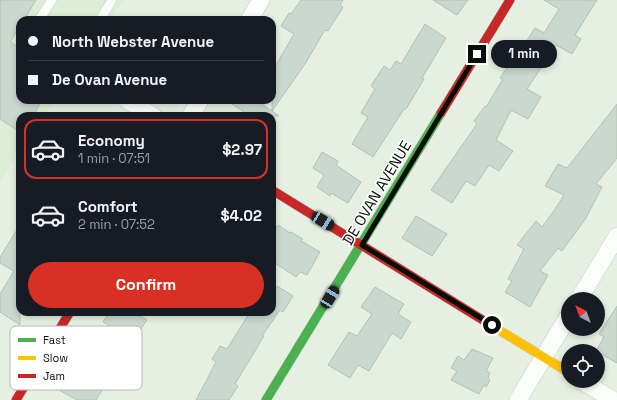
<!DOCTYPE html>
<meta charset="utf-8">
<style>
body{margin:0;font-family:"Space Grotesk",sans-serif;background:#20242c;color:#f1f3f6;height:100vh;display:flex;flex-direction:column;font-size:15px;white-space:nowrap}
*{box-sizing:border-box;margin:0}
p{font-size:13px;color:#9ea1a6}
.icon{flex:none;width:22px;height:22px;fill:none;stroke:currentColor;stroke-width:2;stroke-linecap:round;stroke-linejoin:round}
.map{position:relative;flex:1;overflow:hidden}
.side{position:absolute;left:16px;top:112px;width:260px;height:204px;display:flex;flex-direction:column;background:#171b24;border-radius:12px;box-shadow:0 2px 6px #0003}
.side>*{flex:none}
.top-card{position:absolute;left:16px;top:16px;width:260px;height:88px;border-radius:12px;box-shadow:0 2px 6px #0003;display:grid;align-content:center;height:88px;padding:0 12px;background:#171b24}
.needle{width:26px;rotate:319deg}
.tools{position:absolute;left:561px;top:292px;display:grid;gap:8px}
.tools a{display:grid;place-items:center;width:44px;height:44px;border-radius:50%;background:#171b24;box-shadow:0 2px 6px #0003;font-size:20px}
.end{position:absolute;width:18px;height:18px;margin:-9px;border:5px solid #080e07;background:#fff;box-shadow:0 0 0 2px #fff}
.from{border-radius:50%}
.bubble{position:absolute;height:28px;border-radius:14px;background:#171b24;box-shadow:0 2px 6px #0003;font-size:13px;font-weight:800;line-height:28px;text-align:center}
.car{position:absolute;width:12px;height:24px;margin:-12px -6px;border-radius:5px;box-shadow:0 0 3px 1px #0007;background:linear-gradient(#222 24%,#8ab4d8 0 40%,#222 0 76%,#8ab4d8 0 86%,#222 0)}
.top-card b{display:flex;align-items:center;gap:14px;height:38px;font-size:15px}
.top-card b+b{border-top:1px solid #363941}
.top-card i{width:10px;height:10px;background:#f1f3f6}
ul{padding:7px 0 0;list-style:none}
li{display:flex;align-items:center;gap:12px;height:60px;margin:0 8px 6px;padding:0 4px;border:2px solid transparent;border-radius:12px}
li div{flex:1}
li b{display:block;font-size:15px}
li em{font-style:normal;font-weight:800}
li.selected{border-color:#d93025}
li>.icon{width:36px;height:36px;stroke-width:1.5}
.button{display:flex;gap:8px;margin-top:auto;padding:8px 12px}
.button a{flex:1;height:46px;border-radius:24px;background:#d93025;color:#fff;font-size:16px;font-weight:800;line-height:46px;text-align:center}
.map>svg:first-child{display:block}
.built{fill:#ddeed6}
.building{fill:#c9d9cf;stroke:#b4c0b7}
.lines{fill:none;stroke-linecap:round;stroke-linejoin:round}
.lane-casing{stroke:#c6cdc3;stroke-width:10}
.street-casing{stroke:#c6cdc3;stroke-width:18}
.fast-casing{stroke:#c6cdc3;stroke-width:10}
.slow-casing{stroke:#c6cdc3;stroke-width:10}
.jam-casing{stroke:#c6cdc3;stroke-width:10}
.lane{stroke:#fbfdfb;stroke-width:9}
.street{stroke:#fbfdfb;stroke-width:17}
.fast{stroke:#4caf50;stroke-width:9}
.slow{stroke:#ffc107;stroke-width:9}
.jam{stroke:#c62828;stroke-width:9}
.route{stroke:#080e07;stroke-width:5}
.labels{text-anchor:middle;stroke-width:3;stroke-linejoin:round;paint-order:stroke}
.street-label{font-size:15px;fill:#080e07;stroke:#fff}
.key{fill:#fff;stroke:#b5b7b5;stroke-width:1}
.key-label{font-size:11px;fill:#080e07}
</style>
<div class="map">
<svg width="617" height="400" viewBox="0 0 617 400">
<rect width="100%" height="100%" fill="#e6f0e2"/>
<path class="built" d="M0 0H123L110 20H20V100H55L44 116H20V151L0 181Z"/>
<g class="building">
<path d="M0 0H36L24 20H20V26L10 42 20 48V100H42L33 116H20V132L0 119Z"/>
<path d="M301 0H343L340 6 343 7 328 31 325 30 305 64 272 111 279 116H250L226 100H255L272 111V72L294 34 281 26 289 13 291 14Z"/>
<path d="M433 0H468L457 15Z"/>
<path d="M544 0H597L575 35 581 39 572 54 556 45 527 89 541 97 528 119 511 110 496 140 513 151 499 171 489 165 475 186 466 181 452 203 431 190 477 124 474 121 485 106 486 107 503 79 500 78 508 66 510 67 535 28 544 33 559 9Z"/>
<path d="M425 24 446 38 422 78 424 79 406 109H404L373 157 352 144 368 117 361 113 375 89 371 86 384 66 390 70 396 61 401 64Z"/>
<path d="M617 104V158L596 184 602 187 586 218 562 251 558 248 540 271 548 275 530 307 505 292 512 281 508 279 524 249 517 245 536 221 542 227 553 212 564 195 545 186 558 164 567 168Z"/>
<path d="M322 152 338 161 336 165 361 182 348 203 331 193 330 196 317 187 324 175 313 168Z"/>
<path d="M416 216 447 234 432 256 402 238Z"/>
<path d="M20 225V325L0 312V294L14 271 0 263V257Z"/>
<path d="M278 225 290 233 291 232 303 239 301 241 320 252 307 275 300 272 296 277 272 261V235Z"/>
<path d="M277 286 293 296 283 312 280 310 262 336H264L235 384 238 386 229 400H196L216 362 212 359 220 346 227 349 250 312H272V293Z"/>
<path d="M375 287 404 304 398 314 411 322 401 339 392 333 369 371 358 365 350 378 328 365 349 332 357 336 372 314 361 307Z"/>
<path d="M617 306V363L596 351 604 337 599 334Z"/>
<path d="M109 312H133L147 320 134 339 103 322Z"/>
<path d="M89 346 119 364 96 400H77L59 390 68 376 70 377Z"/>
<path d="M472 349 493 358 486 371 490 373 488 378 490 380 486 387 484 385 479 394 451 380 457 371 451 368 458 356 464 360Z"/>
</g>
<g class="lines">
<g class="lane-casing">
<g id="lane">
<path d="M39 20 52 0"/>
<path d="M100 20 112 0"/>
</g>
</g>
<g class="street-casing">
<g id="street">
<path d="M249 20 261 0"/>
<path d="M127 100 153 116"/>
<path d="M191 116 200 100"/>
<path d="M579 299 617 236"/>
<path d="M582 381 613 400"/>
<path d="M518 400 568 317"/>
</g>
</g>
<g class="fast-casing">
<path id="fast" d="M266 400 441 113"/>
</g>
<g class="slow-casing">
<path id="slow" d="M494 327 568 372"/>
</g>
<g class="jam-casing">
<g id="jam">
<path d="M441 113 510 0"/>
<path d="M272 190 494 327"/>
<path d="M16 400 70 312"/>
</g>
</g>
<use href="#lane" class="lane"/>
<use href="#street" class="street"/>
<use href="#fast" class="fast"/>
<use href="#slow" class="slow"/>
<use href="#jam" class="jam"/>
</g>
<g class="lines">
<path class="route" d="M477 54 362 245 492 325"/>
</g>
<g class="labels">
<g class="street-label">
<text transform="translate(377 193) rotate(-59)" y="5">DE OVAN AVENUE</text>
</g>
</g>
<rect x="10" y="326" width="132" height="64" rx="6" class="key"/>
<rect x="18" y="338" width="18" height="4" fill="#4caf50"/>
<rect x="18" y="356" width="18" height="4" fill="#ffc107"/>
<rect x="18" y="374" width="18" height="4" fill="#c62828"/>
<g class="key-label">
<text x="43" y="344">Fast</text>
<text x="43" y="362">Slow</text>
<text x="43" y="380">Jam</text>
</g>
</svg>
<div class="tools">
<a><svg class="needle" viewBox="-14 -14 28 28"><path d="M0-13l5 13h-10z" fill="#e53935"/><path d="M0 13l5-13h-10z" fill="#9ea1a6"/></svg></a>
<a><svg class="icon" aria-label="locate" viewBox="0 0 24 24"><circle cx="12" cy="12" r="6"/><path d="M12 2v4M12 18v4M2 12h4M18 12h4"/></svg></a>
</div>
<i class="end from" style="left:492px;top:325px"></i>
<i class="end" style="left:477px;top:54px"></i>
<div class="bubble" style="left:491px;top:40px;width:66px">1 min</div>
<i class="car" style="left:323px;top:221px;rotate:121deg"></i>
<i class="car" style="left:330px;top:297px;rotate:31deg"></i>
<div class="top-card">
<b><i class="from"></i>North Webster Avenue</b>
<b><i></i>De Ovan Avenue</b>
</div>
<section class="side">
<ul>
<li class="selected"><svg class="icon" aria-label="car" viewBox="0 0 24 24"><path d="M5 17H2v-5l4-1 3-4h7l3 4 3 1v5h-3M9 17h6M6 11h13"/><circle cx="7" cy="17" r="2"/><circle cx="17" cy="17" r="2"/></svg><div><b>Economy</b><p>1 min · 07:51</p></div><em>$2.97</em></li>
<li><svg class="icon" aria-label="car" viewBox="0 0 24 24"><path d="M5 17H2v-5l4-1 3-4h7l3 4 3 1v5h-3M9 17h6M6 11h13"/><circle cx="7" cy="17" r="2"/><circle cx="17" cy="17" r="2"/></svg><div><b>Comfort</b><p>2 min · 07:52</p></div><em>$4.02</em></li>
</ul>
<div class="button"><a>Confirm</a></div>
</section>
</div>
